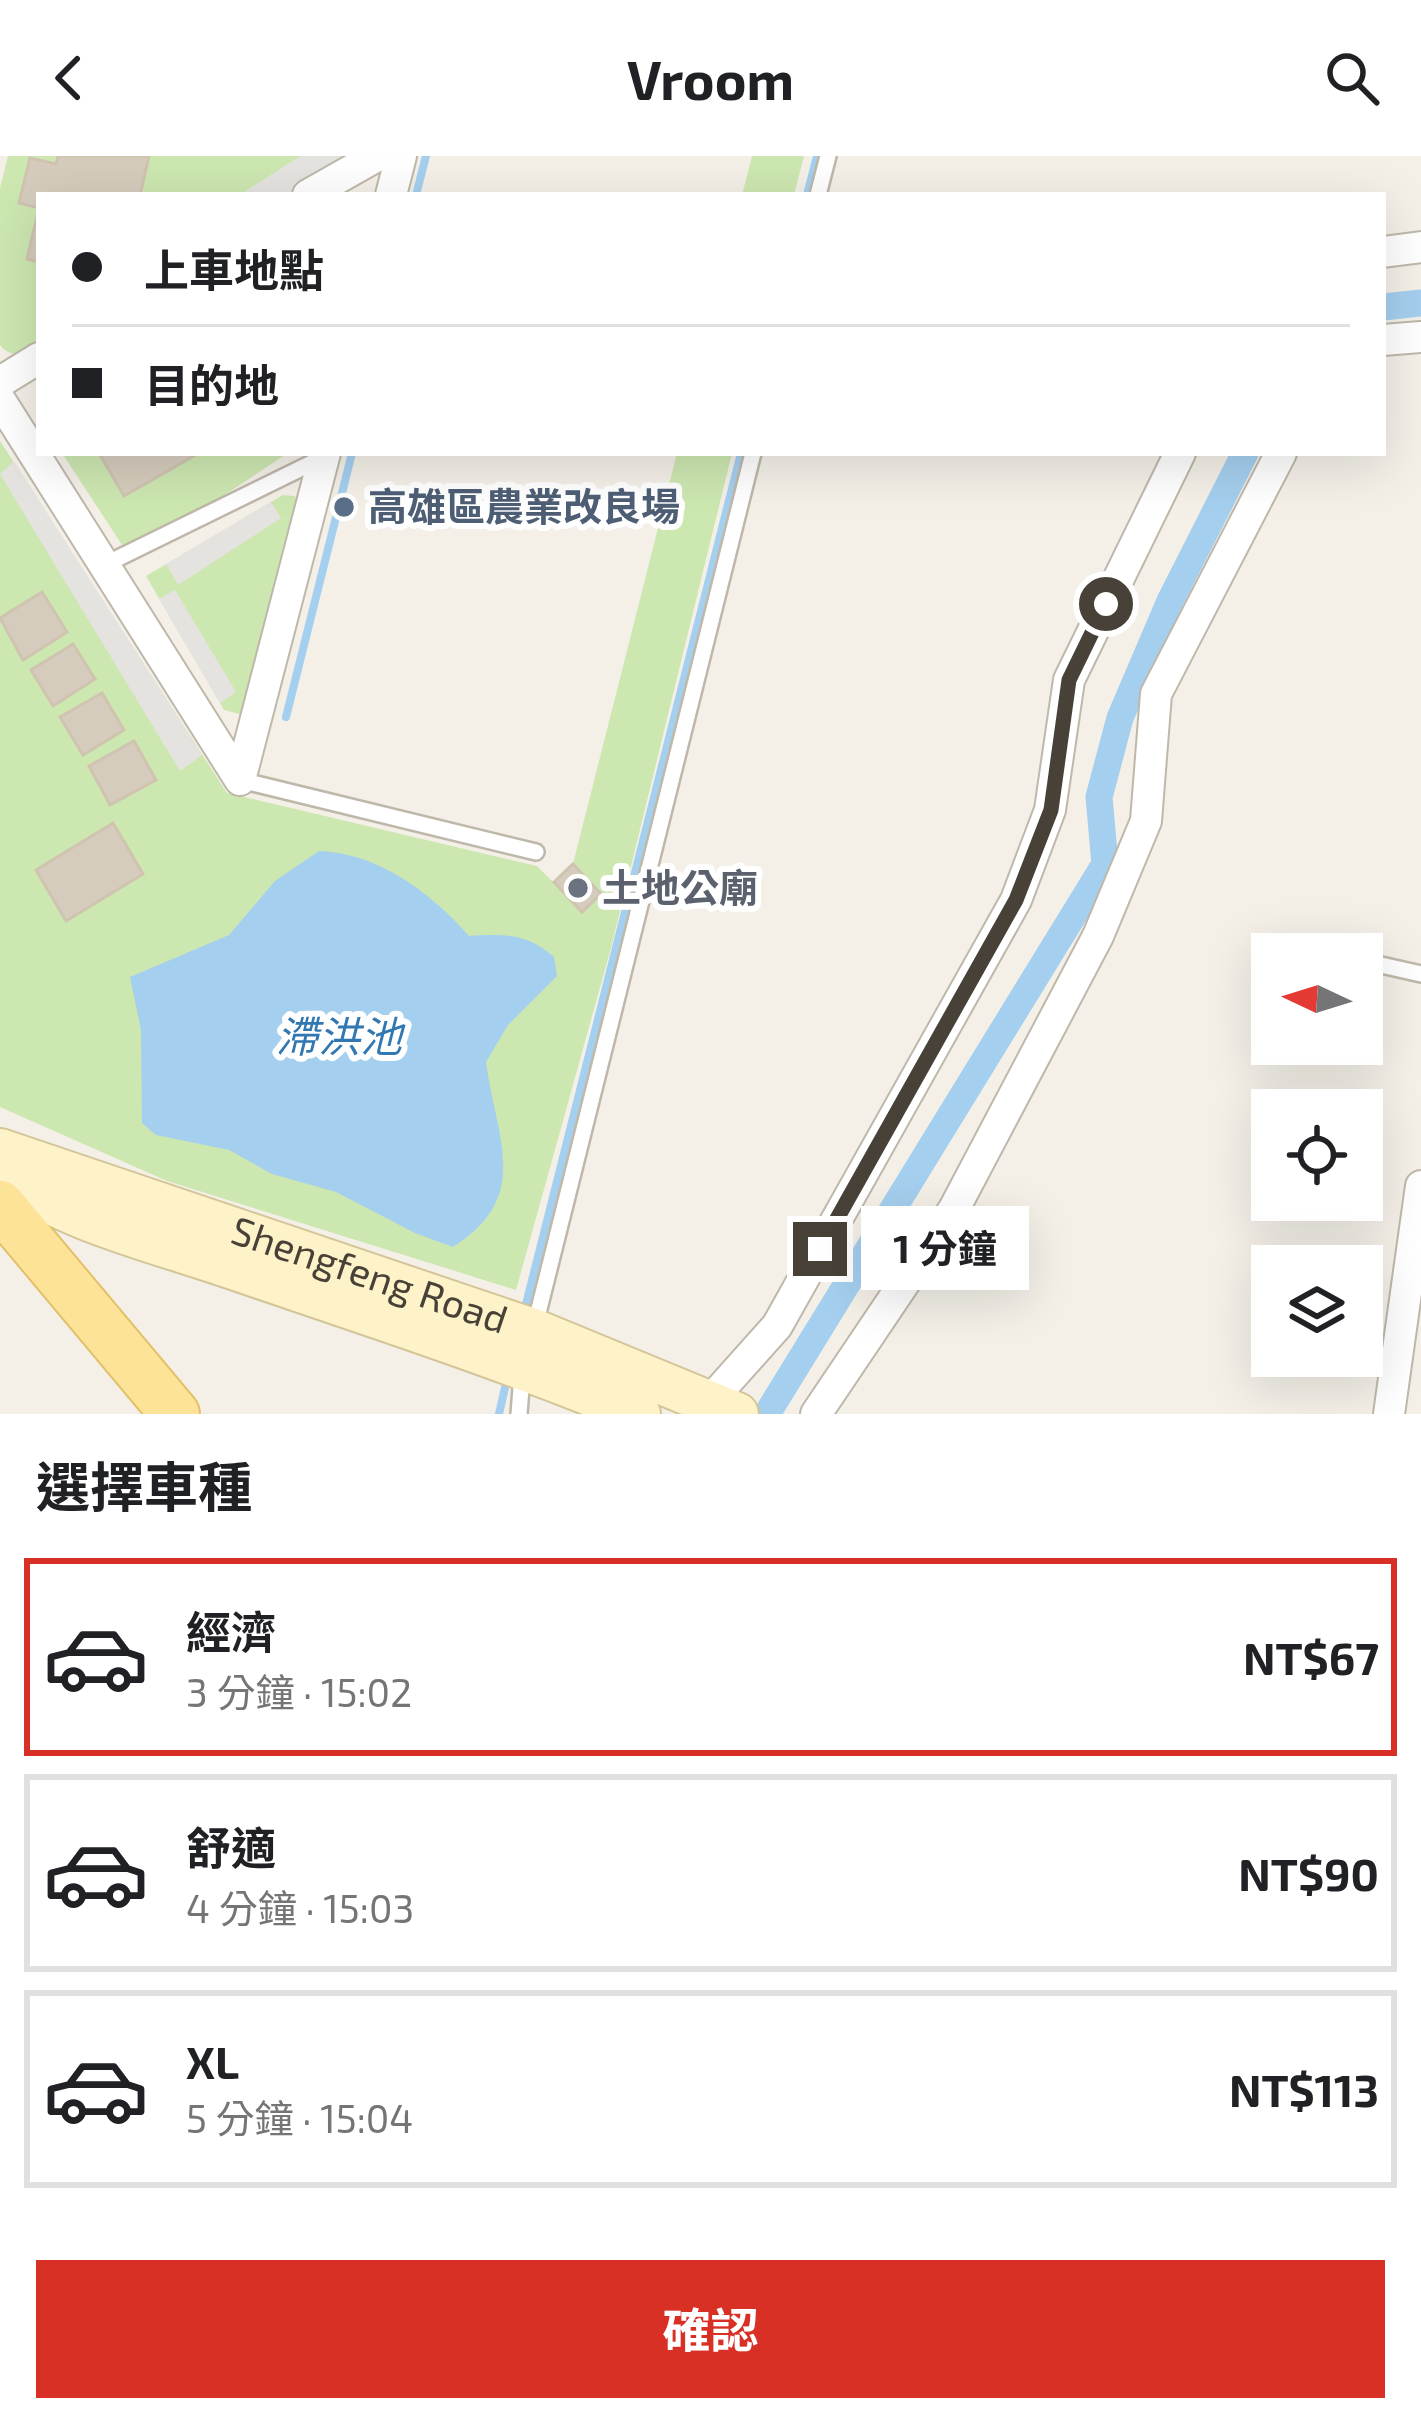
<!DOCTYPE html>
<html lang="zh-TW">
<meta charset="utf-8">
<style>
body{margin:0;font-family:"Exo 2","Noto Sans TC",sans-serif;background:#f2f2f2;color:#202124;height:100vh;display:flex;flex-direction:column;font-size:45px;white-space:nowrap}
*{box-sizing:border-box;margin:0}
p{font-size:39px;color:#757577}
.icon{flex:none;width:66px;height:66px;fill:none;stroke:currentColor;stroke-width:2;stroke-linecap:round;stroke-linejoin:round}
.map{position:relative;height:1258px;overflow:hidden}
.drawer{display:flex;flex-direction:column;background:#fff;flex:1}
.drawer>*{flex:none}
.top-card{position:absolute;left:36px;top:36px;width:1350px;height:264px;border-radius:0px;box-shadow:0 12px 48px #0002;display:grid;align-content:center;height:264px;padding:0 36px;background:#fff}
.needle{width:78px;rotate:274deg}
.controls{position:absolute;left:1251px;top:777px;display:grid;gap:24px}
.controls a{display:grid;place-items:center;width:132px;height:132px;border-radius:0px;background:#fff;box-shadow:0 12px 48px #0002;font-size:60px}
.end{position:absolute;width:54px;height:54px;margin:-27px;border:15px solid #474137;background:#fff;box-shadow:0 0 0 6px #fff}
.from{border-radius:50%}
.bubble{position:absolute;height:84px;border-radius:0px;background:#fff;box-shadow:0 12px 48px #0002;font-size:39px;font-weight:700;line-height:84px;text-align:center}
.top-card b{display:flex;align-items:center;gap:42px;height:114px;font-size:45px}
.top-card b+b{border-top:3px solid #e0e0e0}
.top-card i{width:30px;height:30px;background:#202124}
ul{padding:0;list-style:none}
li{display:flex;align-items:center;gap:36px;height:198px;margin:0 24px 18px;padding:0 12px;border:6px solid #e0e0e0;border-radius:0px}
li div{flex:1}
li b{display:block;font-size:45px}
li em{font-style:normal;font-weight:700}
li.active{border-color:#d93025}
li>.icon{width:108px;height:108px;stroke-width:1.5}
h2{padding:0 36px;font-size:54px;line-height:144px}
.cta{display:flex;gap:24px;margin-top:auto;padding:24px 36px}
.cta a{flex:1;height:138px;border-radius:0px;background:#d93025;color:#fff;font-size:48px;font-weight:700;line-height:138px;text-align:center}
header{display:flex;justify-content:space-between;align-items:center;height:156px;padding:0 36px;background:#fff;font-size:54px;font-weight:700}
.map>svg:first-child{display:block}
.green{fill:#cde7b1}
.parking{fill:#e5e3e0}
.water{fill:#a5cfef}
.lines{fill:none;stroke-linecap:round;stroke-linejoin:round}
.stream{stroke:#a5cfef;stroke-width:8}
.canal{stroke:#a5cfef;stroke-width:27}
.building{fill:#d5ccbd;stroke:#d0c4b1;stroke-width:3}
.lane-casing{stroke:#bfb8aa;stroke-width:20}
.street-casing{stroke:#bfb8aa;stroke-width:34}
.secondary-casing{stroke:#d3c598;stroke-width:46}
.primary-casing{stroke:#e2c067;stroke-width:52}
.lane{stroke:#fff;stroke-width:15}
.street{stroke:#fff;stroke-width:30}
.secondary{stroke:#fef2c8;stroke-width:42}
.primary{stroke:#fde398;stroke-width:48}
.route{stroke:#474137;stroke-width:15}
.service-dot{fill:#5c6f8a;stroke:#fff;stroke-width:4.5}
.worship-dot{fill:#6b7280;stroke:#fff;stroke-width:4.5}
.labels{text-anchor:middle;stroke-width:12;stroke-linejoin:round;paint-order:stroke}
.service-label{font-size:39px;font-weight:bold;fill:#4e5e75;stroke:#fff;text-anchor:start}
.worship-label{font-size:39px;font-weight:bold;fill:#5b616d;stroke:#fff;text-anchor:start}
.street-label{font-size:39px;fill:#474137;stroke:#fff}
.water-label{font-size:42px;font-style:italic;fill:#3178b2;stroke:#fff}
</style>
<header><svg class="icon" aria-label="back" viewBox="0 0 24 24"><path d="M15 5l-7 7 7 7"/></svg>Vroom<svg class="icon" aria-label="search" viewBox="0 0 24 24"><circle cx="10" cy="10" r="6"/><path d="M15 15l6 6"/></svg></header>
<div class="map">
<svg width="1421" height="1258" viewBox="0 0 1421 1258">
<rect width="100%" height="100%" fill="#f4f0e8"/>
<g class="green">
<path d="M8 0H301L240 39H39V197C24 199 10 202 0 189V32Z"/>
<path d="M752 0H804L794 39H742Z"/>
<path d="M0 285 227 637 537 710 582 755 573 708 677 297H732L611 792 516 1134 167 1025 0 951Z"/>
<path d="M62 297H288L217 344 126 395Z"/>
<path d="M283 339 295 340 301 355 244 559 224 554 146 420Z"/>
</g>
<g class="parking">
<path d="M301 0H347L297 39H240Z"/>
<path d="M14 305 202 599 180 615 0 318Z"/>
<path d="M271 346 281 362 178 429 166 408Z"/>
<path d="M175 434 236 536 220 547 159 443Z"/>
</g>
<path class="water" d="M319 695C379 697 431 737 469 780 504 778 527 777 554 801L557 820 508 869 486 906C496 983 533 1040 453 1091L415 1077 336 1036 272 1018 229 994 156 979 142 967 141 874 130 821 229 779 275 725Z"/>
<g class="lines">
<g class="stream">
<path d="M416 39 426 0"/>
<path d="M807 39 817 0"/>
<path d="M286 561 352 297"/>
<path d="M524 1156 741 297"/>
<path d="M499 1258 507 1223"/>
</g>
<g class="canal">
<path d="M1383 151 1421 147"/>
<path d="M767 1258 1105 708 1099 641 1120 562 1170 445 1245 297"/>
</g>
</g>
<g class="building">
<path d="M58 0H149L140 39H39V106L27 103 39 52 19 47 30 2 56 8Z"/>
<path d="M99 297H199L124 340Z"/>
<path d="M42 436 67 476 23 504 0 462Z"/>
<path d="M73 488 95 523 53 550 31 514Z"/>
<path d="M102 537 124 574 83 599 60 561Z"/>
<path d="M134 585 156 624 110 649 89 610Z"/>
<path d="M113 667 143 718 66 765 36 714Z"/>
<path d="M573 708 601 738 582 756 554 726Z"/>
</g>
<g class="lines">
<g class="lane-casing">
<g id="lane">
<path d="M818 39 828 0"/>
<path d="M104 409 322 302"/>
<path d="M240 624 536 696"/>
<path d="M1381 809 1421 818"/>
<path d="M534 1173 753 297"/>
<path d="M519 1258 522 1219"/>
</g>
</g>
<g class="street-casing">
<g id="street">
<path d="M308 39 377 0"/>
<path d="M391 39 401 0"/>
<path d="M1383 96 1421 91"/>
<path d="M1383 184 1421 181"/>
<path d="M0 226 39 202"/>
<path d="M0 244 240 624 325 297"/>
<path d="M709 1246 777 1170 1016 744 1050 654 1069 524 1180 297"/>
<path d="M816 1258 954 1053 1098 780 1146 665 1156 538 1281 297"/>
<path d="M1389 1258 1421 1030"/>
</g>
</g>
<g class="secondary-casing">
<g id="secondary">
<path id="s1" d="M0 994 533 1174 737 1258"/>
<path d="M0 1017C65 1064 151 1084 227 1110 365 1157 504 1202 639 1258"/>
</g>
</g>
<g class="primary-casing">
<path id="primary" d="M0 1049 175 1258"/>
</g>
<use href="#lane" class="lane"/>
<use href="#street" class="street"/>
<use href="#secondary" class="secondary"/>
<use href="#primary" class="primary"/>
</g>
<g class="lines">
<path class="route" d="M820 1093 1016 744 1051 654 1069 524 1106 448"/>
</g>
<circle class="service-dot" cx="344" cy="351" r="12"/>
<circle class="worship-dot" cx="578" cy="732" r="12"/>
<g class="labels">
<g class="service-label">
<text x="368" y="365">高雄區農業改良場</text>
</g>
<g class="worship-label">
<text x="602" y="746">土地公廟</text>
</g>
<g class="street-label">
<text dy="14" stroke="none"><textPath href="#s1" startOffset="390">Shengfeng Road</textPath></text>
</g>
<g class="water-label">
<text x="339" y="896">滯洪池</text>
</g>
</g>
</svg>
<div class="controls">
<a><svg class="needle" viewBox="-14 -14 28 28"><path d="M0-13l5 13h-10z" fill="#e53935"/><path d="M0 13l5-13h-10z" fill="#757577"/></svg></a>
<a><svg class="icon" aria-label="locate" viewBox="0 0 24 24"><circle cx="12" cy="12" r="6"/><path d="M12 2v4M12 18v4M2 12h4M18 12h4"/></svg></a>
<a><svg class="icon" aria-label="layers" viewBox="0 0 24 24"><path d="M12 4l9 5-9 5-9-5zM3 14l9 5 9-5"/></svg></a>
</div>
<i class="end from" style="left:1106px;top:448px"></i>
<i class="end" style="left:820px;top:1093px"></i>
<div class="bubble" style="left:861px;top:1050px;width:168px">1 分鐘</div>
<div class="top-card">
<b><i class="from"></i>上車地點</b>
<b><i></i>目的地</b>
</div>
</div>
<section class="drawer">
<h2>選擇車種</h2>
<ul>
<li class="active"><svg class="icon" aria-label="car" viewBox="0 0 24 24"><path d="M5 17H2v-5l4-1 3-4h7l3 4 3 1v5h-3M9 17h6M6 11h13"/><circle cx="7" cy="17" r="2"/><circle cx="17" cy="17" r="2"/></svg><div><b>經濟</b><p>3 分鐘 · 15:02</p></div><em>NT$67</em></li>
<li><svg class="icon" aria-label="car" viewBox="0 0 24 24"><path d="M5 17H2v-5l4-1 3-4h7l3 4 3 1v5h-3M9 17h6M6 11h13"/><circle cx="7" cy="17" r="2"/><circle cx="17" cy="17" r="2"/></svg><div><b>舒適</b><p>4 分鐘 · 15:03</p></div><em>NT$90</em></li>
<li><svg class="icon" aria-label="car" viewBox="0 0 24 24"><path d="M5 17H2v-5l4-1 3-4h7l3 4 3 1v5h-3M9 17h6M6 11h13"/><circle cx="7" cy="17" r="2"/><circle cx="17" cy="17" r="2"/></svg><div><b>XL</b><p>5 分鐘 · 15:04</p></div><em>NT$113</em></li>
</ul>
<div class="cta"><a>確認</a></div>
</section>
